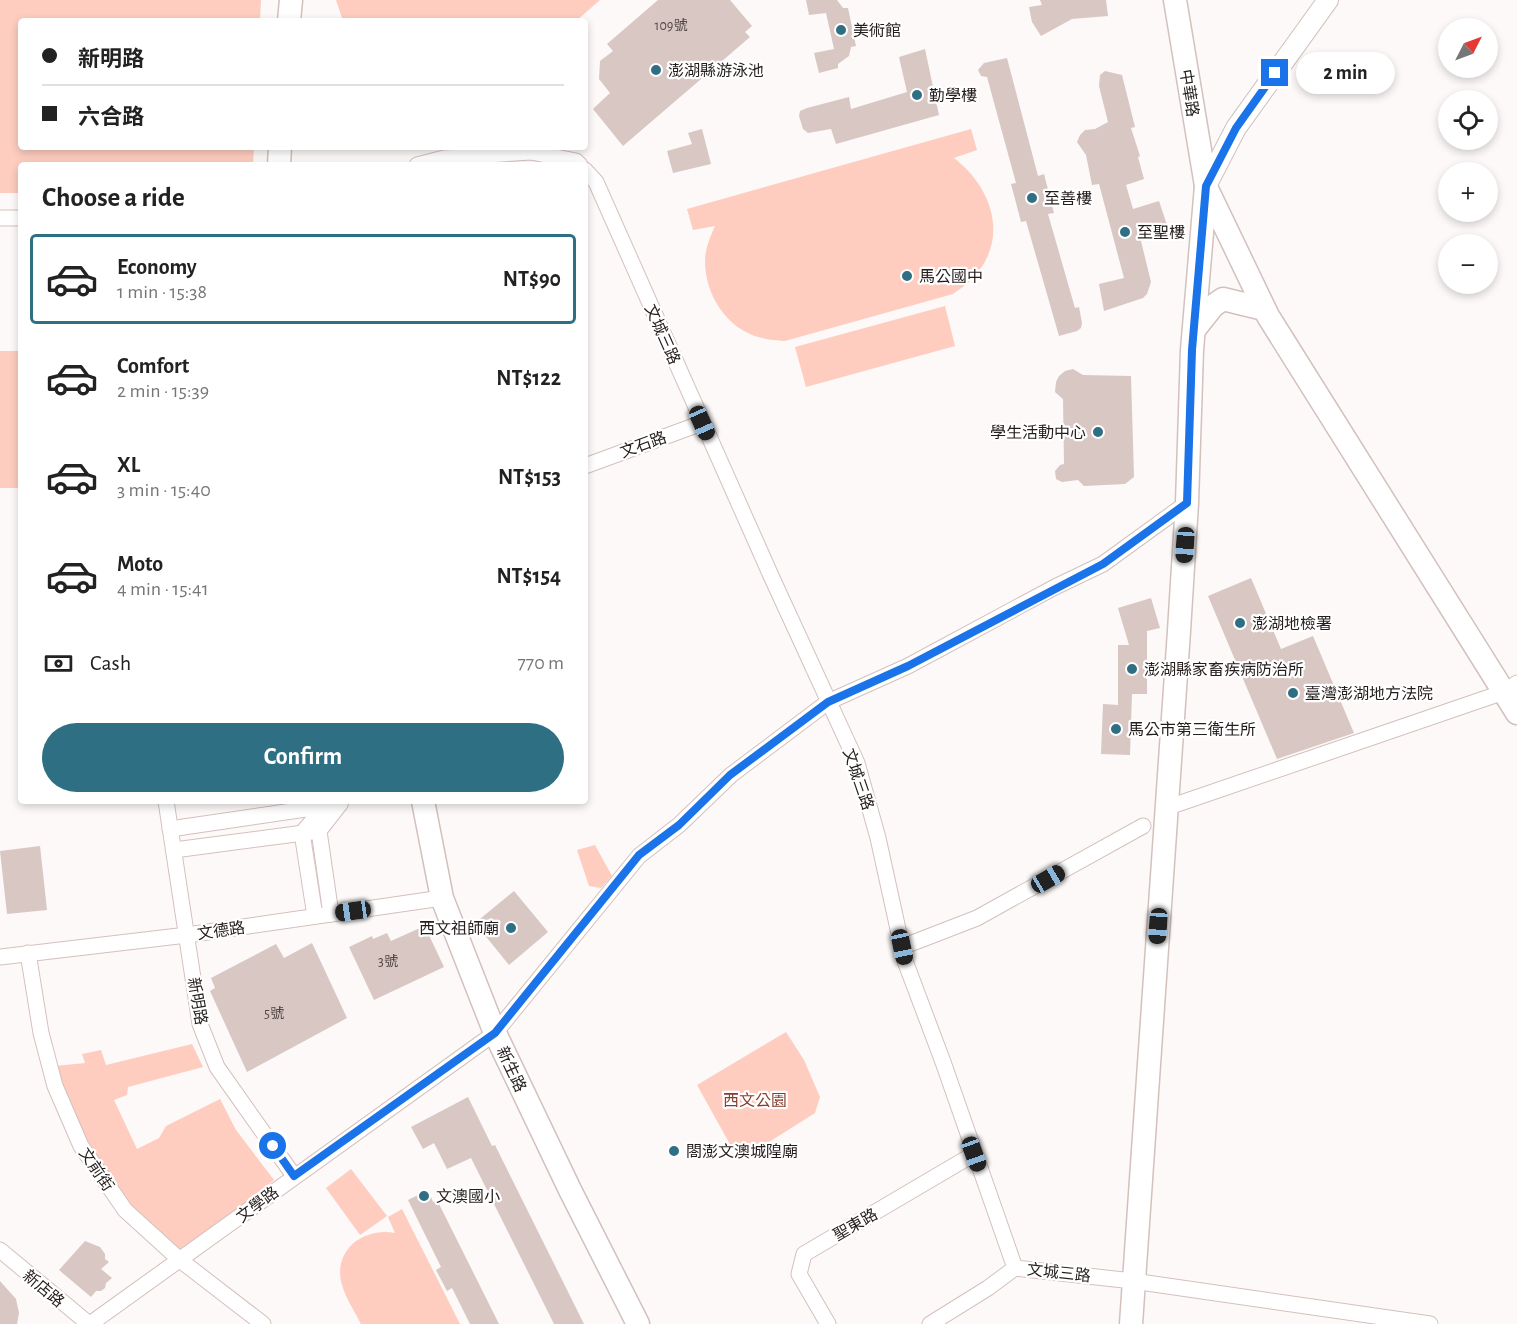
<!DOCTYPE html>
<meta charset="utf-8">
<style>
body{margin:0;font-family:"Alegreya Sans","Noto Sans TC",sans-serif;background:#f6f6f6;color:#222;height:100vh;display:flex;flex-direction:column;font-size:22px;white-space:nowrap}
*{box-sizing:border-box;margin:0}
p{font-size:20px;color:#767676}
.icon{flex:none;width:33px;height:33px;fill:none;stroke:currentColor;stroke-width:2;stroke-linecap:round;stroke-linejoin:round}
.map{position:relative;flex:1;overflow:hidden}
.sheet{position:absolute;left:18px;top:162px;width:570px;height:642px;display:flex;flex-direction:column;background:#fff;border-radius:6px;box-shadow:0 3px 9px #0003}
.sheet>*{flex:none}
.top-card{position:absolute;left:18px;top:18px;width:570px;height:132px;border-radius:6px;box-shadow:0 3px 9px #0003;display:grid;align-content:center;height:132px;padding:0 24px;background:#fff}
.needle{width:39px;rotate:48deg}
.fabs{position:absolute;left:1438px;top:18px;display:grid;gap:12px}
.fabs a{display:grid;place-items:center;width:60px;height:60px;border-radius:50%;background:#fff;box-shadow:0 3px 9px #0003;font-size:30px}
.end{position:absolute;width:27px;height:27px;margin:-14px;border:8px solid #1a73e8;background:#fff;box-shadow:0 0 0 3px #fff}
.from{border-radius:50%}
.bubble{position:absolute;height:42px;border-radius:21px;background:#fff;box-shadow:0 3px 9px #0003;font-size:20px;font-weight:700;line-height:42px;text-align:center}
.car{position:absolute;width:18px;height:36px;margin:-18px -9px;border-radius:8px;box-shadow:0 0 4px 2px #0007;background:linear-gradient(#222 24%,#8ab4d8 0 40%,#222 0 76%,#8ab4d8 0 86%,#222 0)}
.top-card b{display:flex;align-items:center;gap:21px;height:57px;font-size:22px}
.top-card b+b{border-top:2px solid #e0e0e0}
.top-card i{width:15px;height:15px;background:#222}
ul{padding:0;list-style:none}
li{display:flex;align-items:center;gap:18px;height:90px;margin:0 12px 9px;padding:0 12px;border:3px solid transparent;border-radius:6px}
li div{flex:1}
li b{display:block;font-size:22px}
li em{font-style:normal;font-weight:700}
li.active{border-color:#2f6f83}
li>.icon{width:54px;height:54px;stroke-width:1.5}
h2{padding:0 24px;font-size:27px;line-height:72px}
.pay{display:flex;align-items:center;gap:15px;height:66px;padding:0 24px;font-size:22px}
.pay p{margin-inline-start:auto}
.primary-button{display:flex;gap:12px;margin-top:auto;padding:12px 24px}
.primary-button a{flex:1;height:69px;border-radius:36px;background:#2f6f83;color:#fff;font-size:24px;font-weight:700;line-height:69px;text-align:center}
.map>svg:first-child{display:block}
.green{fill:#fecdc0}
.building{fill:#d9c7c3}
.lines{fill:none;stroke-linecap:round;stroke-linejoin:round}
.minor-casing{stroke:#d3c1bd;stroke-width:17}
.tertiary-casing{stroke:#d3c1bd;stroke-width:22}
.secondary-casing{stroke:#d3c1bd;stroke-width:25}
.minor{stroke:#fff;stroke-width:15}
.tertiary{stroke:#fff;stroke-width:20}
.secondary{stroke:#fff;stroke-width:22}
.route{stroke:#1a73e8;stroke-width:8}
.poi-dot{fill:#2f6f83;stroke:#fff;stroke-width:2}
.labels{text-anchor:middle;stroke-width:4.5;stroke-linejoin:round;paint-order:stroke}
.number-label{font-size:14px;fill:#514846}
.poi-label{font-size:16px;fill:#241d1c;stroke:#fff;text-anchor:start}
.street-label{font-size:16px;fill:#241d1c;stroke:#fff}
.park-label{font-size:16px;fill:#873d2c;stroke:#fff}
</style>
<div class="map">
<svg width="1517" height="1324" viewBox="0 0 1517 1324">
<rect width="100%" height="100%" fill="#fcf9f8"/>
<g class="green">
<path d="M0 0H261L260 21H21V147H254L253 165H21V193H0Z"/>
<path d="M336 0H600L576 21H343Z"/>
<path d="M971 129 977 150 954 158C993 188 1010 240 972 279 967 285 959 289 953 294L785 341C777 340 769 340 762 338 727 330 705 295 705 261 705 249 710 237 715 226L693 230 687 209Z"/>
<path d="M945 306 955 346 806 387 795 347Z"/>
<rect x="0" y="351" width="21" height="137"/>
<path d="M595 845 612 876 601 888 589 886 577 850Z"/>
<path d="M786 1032 804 1060 820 1097 815 1113 750 1154 732 1148 697 1085Z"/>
<path d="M192 1044 203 1067 128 1087 127 1095 114 1100 137 1149 159 1138 166 1126 220 1099 236 1130 274 1180 181 1256 129 1207 85 1144 55 1066 85 1063 82 1054 101 1050 106 1065Z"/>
<path d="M351 1169 387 1216 360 1235 326 1188Z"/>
<path d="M402 1209 460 1324H361C355 1312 346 1299 342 1285 332 1251 363 1227 395 1233L388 1217Z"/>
</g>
<g class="building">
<path d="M658 0H730L752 26 745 32 750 37 623 146 593 109 610 93 599 79 600 61 613 51 607 44Z"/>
<path d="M806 0H837L843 8H848L856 46 851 47 849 56 838 64V68L819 73 814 53 834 49 826 13 809 15Z"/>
<path d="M1040 0H1106L1108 16 1072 19 1041 36 1032 22 1029 7 1042 5Z"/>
<path d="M925 49 939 115 836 144 831 129 808 133 803 129 799 116 800 111 807 108 849 97 851 109 907 92 899 57Z"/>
<path d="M1007 58 1038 176 1044 174 1054 213 1048 214 1075 308 1079 307 1082 323 1081 328 1077 331 1059 336 1026 221 1021 222 1011 184 1016 183 987 77 981 76 978 70 984 63Z"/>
<path d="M1105 71 1122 75 1135 127 1131 128 1140 156 1138 157 1144 179 1126 185 1133 209 1159 201 1167 225 1166 236 1141 241 1151 282 1147 294 1143 298 1104 311 1099 284 1124 278 1099 184 1092 185 1086 155 1077 142 1080 135 1085 130 1095 129 1108 122 1099 86 1100 75Z"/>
<path d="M702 129 711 164 673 173 667 151 692 144 688 133Z"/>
<path d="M1073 369 1083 375 1131 376 1134 477 1125 484 1084 486 1078 480 1062 482 1056 479 1055 471 1060 465 1064 464 1063 399 1055 392 1056 382 1059 376 1065 371Z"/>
<path d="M1251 578 1281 649 1313 636 1354 733 1277 759 1208 596Z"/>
<path d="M1151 598 1160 628 1147 631V694H1132L1130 755 1101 754 1103 704 1118 705V645H1129L1118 608Z"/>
<path d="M40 846 47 910 7 914 0 851Z"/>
<path d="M514 891 548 932 509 965 475 923Z"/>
<path d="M420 928 422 933 427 931 444 967 374 1000 349 947 372 936 373 939 387 933 391 941Z"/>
<path d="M312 943 347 1018 247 1072 210 991 215 988 211 978 276 944 284 958Z"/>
<path d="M468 1097 492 1146 495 1145 584 1324H554L471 1158 447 1169 434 1143 423 1149 411 1127Z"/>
<path d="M428 1190 433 1202 437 1200 499 1324H470L452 1288 447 1291 436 1270 441 1267 408 1200Z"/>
<path d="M85 1241 100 1247 105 1254V1259L109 1262 101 1269 112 1278 106 1283 105 1288 101 1291H96L91 1297 59 1270Z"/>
<path d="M0 1281 16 1299 19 1313 17 1324H0Z"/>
</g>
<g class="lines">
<g class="minor-casing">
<g id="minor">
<path d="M417 165 444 158 531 152 576 161 580 165"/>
<path d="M585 170 596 182 772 578 857 763 878 838 905 961 943 1062 1015 1268 1133 1281 1430 1324"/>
<path d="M0 218H21"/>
<path d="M585 466 702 423"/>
<path d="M166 801 200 1024 217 1067 294 1176"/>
<path d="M1166 808 1504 692 1517 683"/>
<path d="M170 829 340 804"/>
<path d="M174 850 319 831"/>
<path d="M331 914 319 831 340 804 339 802"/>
<path d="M315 916 302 833 325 806V804"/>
<path d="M902 947 977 918 1143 826"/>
<path d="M28 953 41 1033 55 1086 81 1146 125 1210 180 1260 263 1324"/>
<path d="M0 957 187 935 442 898"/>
<path d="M0 1250 89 1324"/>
<path d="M90 1324 495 1033 639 856 679 825 731 775 828 702 908 666 1055 587 1103 564 1187 503"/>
<path d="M828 1324 799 1274 804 1254 974 1154"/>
<path d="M930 1324 988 1288 1015 1268"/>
</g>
</g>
<g class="tertiary-casing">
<path id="tertiary" d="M1206 186 1236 128 1328 0"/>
</g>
<g class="secondary-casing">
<g id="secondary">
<path d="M289 21 291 0"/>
<path d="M279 165 280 147"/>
<path d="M1206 187 1268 316 1517 713"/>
<path d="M1194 330 1213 306 1223 299 1264 309"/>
<path d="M423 801 442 898 495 1033 570 1190 638 1324"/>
<path d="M1131 1324 1179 631 1187 503 1192 350 1206 186 1175 0"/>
</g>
</g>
<use href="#minor" class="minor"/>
<use href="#tertiary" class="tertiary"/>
<use href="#secondary" class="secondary"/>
</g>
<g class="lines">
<path class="route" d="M273 1146 294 1176 495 1033 639 855 679 825 730 775 828 702 908 666 1103 564 1187 503 1192 350 1206 186 1236 128 1275 73"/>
</g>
<g class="poi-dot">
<circle cx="841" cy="30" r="6"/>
<circle cx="656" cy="70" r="6"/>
<circle cx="917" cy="95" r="6"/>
<circle cx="1032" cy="198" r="6"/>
<circle cx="1125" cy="232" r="6"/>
<circle cx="907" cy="276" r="6"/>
<circle cx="1098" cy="432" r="6"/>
<circle cx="1240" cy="623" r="6"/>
<circle cx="1132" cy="669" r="6"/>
<circle cx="1293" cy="693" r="6"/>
<circle cx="1116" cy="729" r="6"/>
<circle cx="511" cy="928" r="6"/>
<circle cx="674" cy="1151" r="6"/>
<circle cx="424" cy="1196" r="6"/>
</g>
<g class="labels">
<g class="number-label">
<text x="671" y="30">109號</text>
<text x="388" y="966">3號</text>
<text x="274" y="1018">5號</text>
</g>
<g class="poi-label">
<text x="853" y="36">美術館</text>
<text x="668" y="76">澎湖縣游泳池</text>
<text x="929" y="101">勤學樓</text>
<text x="1044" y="204">至善樓</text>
<text x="1137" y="238">至聖樓</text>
<text x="919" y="282">馬公國中</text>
<text x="1086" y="438" text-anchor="end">學生活動中心</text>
<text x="1252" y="629">澎湖地檢署</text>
<text x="1144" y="675">澎湖縣家畜疾病防治所</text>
<text x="1305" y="699">臺灣澎湖地方法院</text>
<text x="1128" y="735">馬公市第三衛生所</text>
<text x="499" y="934" text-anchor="end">西文祖師廟</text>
<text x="686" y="1157">閤澎文澳城隍廟</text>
<text x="436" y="1202">文澳國小</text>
</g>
<g class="street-label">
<text transform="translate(1190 93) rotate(81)" y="6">中華路</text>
<text transform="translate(663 334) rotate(66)" y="6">文城三路</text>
<text transform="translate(643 444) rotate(-20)" y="6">文石路</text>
<text transform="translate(859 779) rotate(71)" y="6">文城三路</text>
<text transform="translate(221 930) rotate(-8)" y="6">文德路</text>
<text transform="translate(198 1001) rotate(80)" y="6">新明路</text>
<text transform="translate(512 1069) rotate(65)" y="6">新生路</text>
<text transform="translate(97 1169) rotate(56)" y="6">文前街</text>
<text transform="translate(257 1204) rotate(-37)" y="6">文學路</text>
<text transform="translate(855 1224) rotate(-30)" y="6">聖東路</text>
<text transform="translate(1059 1272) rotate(6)" y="6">文城三路</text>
<text transform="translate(44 1288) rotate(40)" y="6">新店路</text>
</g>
<g class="park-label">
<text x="755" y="1106">西文公園</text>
</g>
</g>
</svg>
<div class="fabs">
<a><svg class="needle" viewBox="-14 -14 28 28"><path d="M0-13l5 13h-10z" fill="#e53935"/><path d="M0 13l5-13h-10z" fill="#767676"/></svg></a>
<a><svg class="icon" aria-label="locate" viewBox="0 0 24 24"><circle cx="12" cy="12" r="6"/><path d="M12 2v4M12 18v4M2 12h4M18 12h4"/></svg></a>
<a>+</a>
<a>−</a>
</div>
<i class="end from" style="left:273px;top:1146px"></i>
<i class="end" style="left:1275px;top:73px"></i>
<div class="bubble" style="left:1296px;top:52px;width:99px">2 min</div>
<i class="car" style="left:702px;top:423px;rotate:156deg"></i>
<i class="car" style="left:1185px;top:545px;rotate:184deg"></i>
<i class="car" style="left:1048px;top:879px;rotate:60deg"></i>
<i class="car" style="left:353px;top:911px;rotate:262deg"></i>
<i class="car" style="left:1158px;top:926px;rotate:184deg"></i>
<i class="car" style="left:902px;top:947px;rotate:168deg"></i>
<i class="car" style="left:974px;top:1154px;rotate:160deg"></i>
<div class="top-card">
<b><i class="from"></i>新明路</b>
<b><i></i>六合路</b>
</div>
<section class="sheet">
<h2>Choose a ride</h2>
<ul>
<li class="active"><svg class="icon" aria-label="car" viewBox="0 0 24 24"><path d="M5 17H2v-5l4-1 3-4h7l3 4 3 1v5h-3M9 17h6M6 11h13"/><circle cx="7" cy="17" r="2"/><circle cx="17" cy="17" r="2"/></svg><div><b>Economy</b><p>1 min · 15:38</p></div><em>NT$90</em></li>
<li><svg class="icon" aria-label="car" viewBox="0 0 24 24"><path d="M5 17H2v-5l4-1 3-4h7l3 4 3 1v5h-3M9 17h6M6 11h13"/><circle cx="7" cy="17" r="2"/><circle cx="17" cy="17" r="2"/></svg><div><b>Comfort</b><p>2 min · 15:39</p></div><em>NT$122</em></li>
<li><svg class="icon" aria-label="car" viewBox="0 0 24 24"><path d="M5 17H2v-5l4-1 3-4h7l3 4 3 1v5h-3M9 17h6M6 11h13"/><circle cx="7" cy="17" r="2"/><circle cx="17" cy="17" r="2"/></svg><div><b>XL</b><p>3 min · 15:40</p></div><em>NT$153</em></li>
<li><svg class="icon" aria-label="car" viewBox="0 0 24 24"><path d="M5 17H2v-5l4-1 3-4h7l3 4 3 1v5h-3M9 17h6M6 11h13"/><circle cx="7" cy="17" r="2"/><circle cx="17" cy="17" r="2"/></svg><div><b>Moto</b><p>4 min · 15:41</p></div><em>NT$154</em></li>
</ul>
<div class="pay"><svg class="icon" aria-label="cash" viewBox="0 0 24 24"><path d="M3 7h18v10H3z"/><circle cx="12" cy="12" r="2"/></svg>Cash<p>770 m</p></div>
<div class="primary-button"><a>Confirm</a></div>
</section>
</div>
